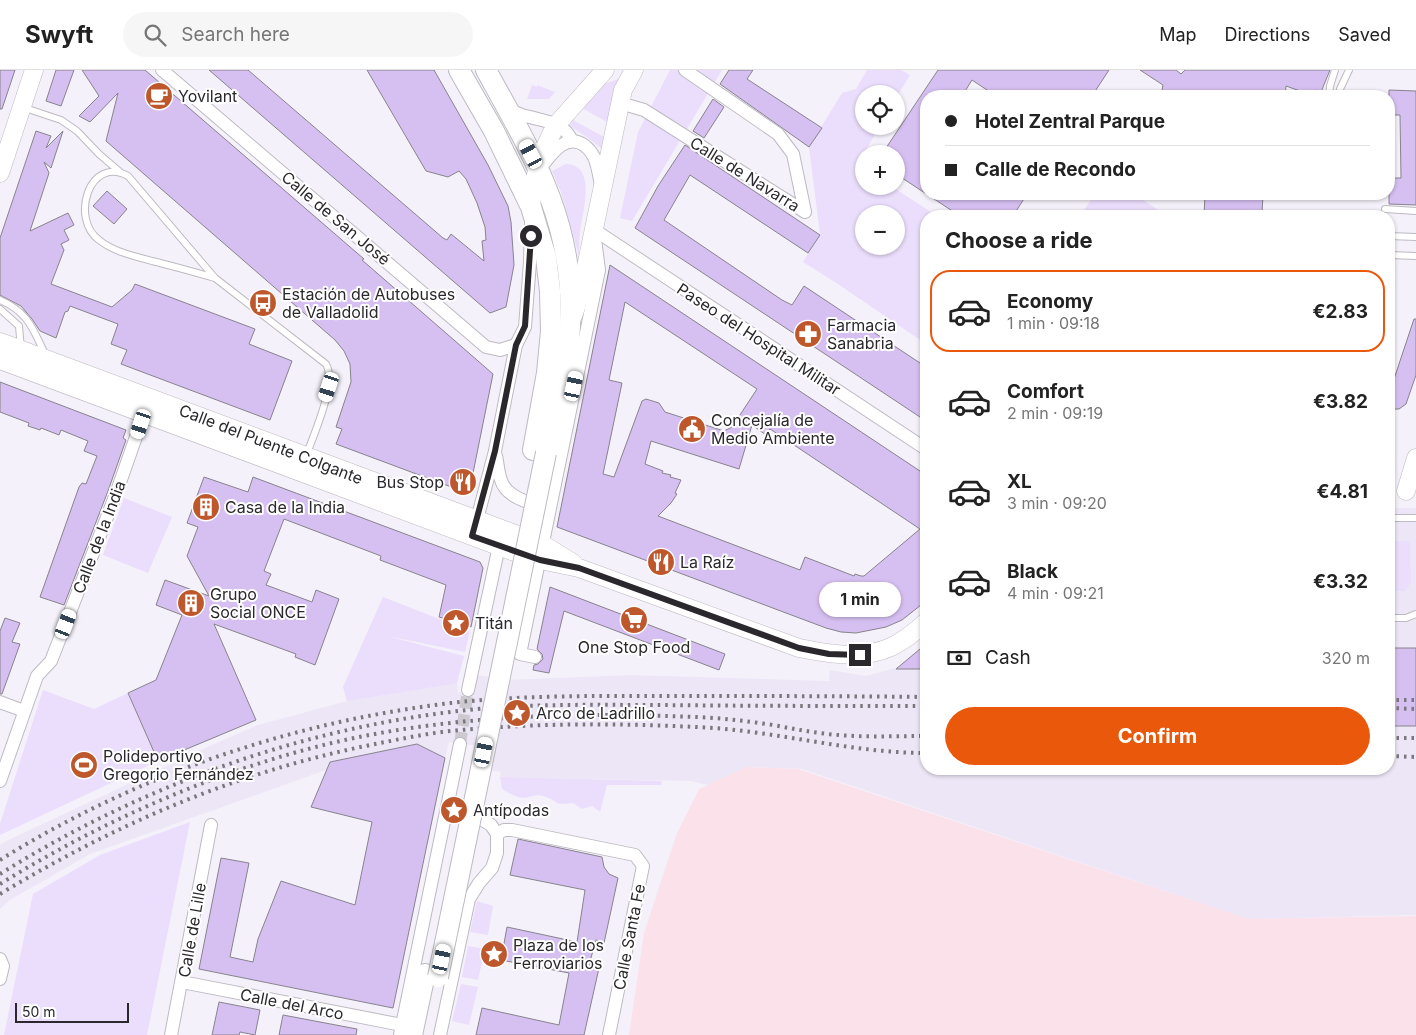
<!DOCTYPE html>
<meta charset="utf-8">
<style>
body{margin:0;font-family:Inter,sans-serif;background:#f6f6f6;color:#222;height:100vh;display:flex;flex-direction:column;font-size:19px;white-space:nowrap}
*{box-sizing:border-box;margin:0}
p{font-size:16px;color:#767676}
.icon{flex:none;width:28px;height:28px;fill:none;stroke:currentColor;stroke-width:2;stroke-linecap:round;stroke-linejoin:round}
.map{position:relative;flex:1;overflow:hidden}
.panel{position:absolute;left:920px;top:140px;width:475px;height:565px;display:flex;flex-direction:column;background:#fff;border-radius:20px;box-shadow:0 1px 4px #0004}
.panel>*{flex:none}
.guide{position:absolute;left:920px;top:20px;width:475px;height:110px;border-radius:20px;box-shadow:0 1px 4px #0004;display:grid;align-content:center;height:110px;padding:0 25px;background:#fff}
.controls{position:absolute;left:855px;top:15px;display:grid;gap:10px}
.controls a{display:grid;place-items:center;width:50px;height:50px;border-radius:50%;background:#fff;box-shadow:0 1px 4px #0004;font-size:25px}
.scale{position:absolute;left:15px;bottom:12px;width:114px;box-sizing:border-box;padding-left:5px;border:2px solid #2a282c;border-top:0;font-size:14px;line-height:18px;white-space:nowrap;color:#2a282c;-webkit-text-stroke:4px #fff;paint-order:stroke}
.end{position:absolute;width:22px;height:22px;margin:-11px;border:6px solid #2a282c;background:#fff;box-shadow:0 0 0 2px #fff}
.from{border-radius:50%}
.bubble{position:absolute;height:35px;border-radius:18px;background:#fff;box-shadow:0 1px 4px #0004;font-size:16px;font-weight:700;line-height:35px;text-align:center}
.car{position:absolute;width:15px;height:30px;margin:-15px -8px;border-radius:6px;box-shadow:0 0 4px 1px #0007;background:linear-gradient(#fff 24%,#345 0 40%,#fff 0 76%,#345 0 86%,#fff 0)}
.guide b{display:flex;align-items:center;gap:18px;height:48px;font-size:19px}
.guide b+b{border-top:1px solid #e0e0e0}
.guide i{width:12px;height:12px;background:#222}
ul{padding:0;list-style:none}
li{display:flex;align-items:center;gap:15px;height:82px;margin:0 10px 8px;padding:0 15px;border:2px solid transparent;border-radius:20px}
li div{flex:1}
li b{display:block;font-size:19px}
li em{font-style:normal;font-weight:700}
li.active{border-color:#ea580c}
li>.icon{width:45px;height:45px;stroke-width:1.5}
h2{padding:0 25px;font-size:22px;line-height:60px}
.pay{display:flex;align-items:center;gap:12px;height:55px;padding:0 25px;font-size:19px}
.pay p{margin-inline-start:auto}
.button{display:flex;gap:10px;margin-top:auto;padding:10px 25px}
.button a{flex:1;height:58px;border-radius:30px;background:#ea580c;color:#fff;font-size:20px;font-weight:700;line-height:58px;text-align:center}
header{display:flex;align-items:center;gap:30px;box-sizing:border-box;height:70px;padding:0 25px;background:#fff;border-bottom:1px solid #e0e0e0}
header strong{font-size:24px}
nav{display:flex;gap:28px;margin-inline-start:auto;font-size:18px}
.search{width:350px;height:45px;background:#f6f6f6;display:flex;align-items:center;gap:12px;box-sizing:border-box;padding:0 18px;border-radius:28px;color:#767676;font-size:19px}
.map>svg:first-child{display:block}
.built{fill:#ede6f6}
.industrial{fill:#fae1ea}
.green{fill:#ebddfc;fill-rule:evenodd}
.building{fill:#d6bff1;stroke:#87848c;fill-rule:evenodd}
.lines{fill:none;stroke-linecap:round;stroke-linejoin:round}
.street-tunnel{stroke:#ccc9d1;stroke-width:12;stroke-dasharray:12 6;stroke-linecap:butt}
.lane-casing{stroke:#bdbac2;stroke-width:8}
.street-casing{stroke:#bdbac2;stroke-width:14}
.secondary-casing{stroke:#bdbac2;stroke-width:19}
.primary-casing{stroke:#bdbac2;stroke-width:22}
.lane{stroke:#fff;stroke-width:6}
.street{stroke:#fff;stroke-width:12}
.secondary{stroke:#fff;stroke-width:18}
.primary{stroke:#fff;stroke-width:20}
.rail{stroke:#79767c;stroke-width:4;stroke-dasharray:2.5 5;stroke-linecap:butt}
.primary-bridge-casing{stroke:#bdbac2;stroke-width:22;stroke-linecap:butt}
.primary-bridge{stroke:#fff;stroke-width:20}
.route{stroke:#2a282c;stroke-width:6}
.labels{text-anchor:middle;stroke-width:4;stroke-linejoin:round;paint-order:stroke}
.poi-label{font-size:16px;fill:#2a282c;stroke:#fff;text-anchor:start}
.street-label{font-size:16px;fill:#2a282c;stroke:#fff}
</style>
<header>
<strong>Swyft</strong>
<div class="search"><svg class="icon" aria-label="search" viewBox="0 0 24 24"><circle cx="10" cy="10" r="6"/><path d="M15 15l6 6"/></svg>Search here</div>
<nav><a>Map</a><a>Directions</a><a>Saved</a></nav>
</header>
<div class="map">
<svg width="1416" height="965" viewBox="0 0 1416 965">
<rect width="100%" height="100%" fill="#f5f1fa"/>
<path class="built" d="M1389 438H1416V845L1249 849 802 699 746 697 708 715 690 711 500 707 501 702 489 700 493 678 449 672 445 688 417 674 330 692 326 700 90 784 10 830 0 839V775L4 772 205 678 258 655 422 611 457 613 458 622 473 625 478 605 508 610 632 605 829 611 830 600 866 606 899 597 926 574V699H1389Z"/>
<path class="industrial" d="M746 697 798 699 1249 849 1416 846V965H629L644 863 677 763 699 719Z"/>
<g class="green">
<path d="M670 0H722L632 151 620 148 638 62Z"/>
<path d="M867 0H901L910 5 896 28V24H864V56H880L861 88 864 95V116H891L937 146H926V274L835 212 803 192 820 164 809 77 842 23 856 19ZM864 144H896V176H864Z"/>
<path d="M621 8 607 52 582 38 604 14Z"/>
<path d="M532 15 537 17V15L555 22 549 29H527Z"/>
<path d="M573 50 604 67 602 79 587 67 570 56Z"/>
<path d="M566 94C598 95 582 144 580 162 579 170 579 178 579 186L561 122 552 101Z"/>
<path d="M1095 124H1134L1167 146H1080Z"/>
<path d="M124 428 172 447 148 503 103 485Z"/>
<path d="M1389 471H1410L1411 512 1405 521H1389Z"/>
<path d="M383 527 470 561 465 582 387 566 464 586 457 613 347 631 343 617Z"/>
<path d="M43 620 94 639 128 623 158 691 0 765V754Z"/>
<path d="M500 707 662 711 661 715H607L600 742 592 736 582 739 573 733C552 736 560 731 543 726 536 724 531 727 524 728 516 728 509 723 502 719Z"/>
<path d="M190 752 147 965H4L33 824 100 785Z"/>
<path d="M477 831 493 836 488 865 470 862Z"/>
<path d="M468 876 485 879 478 910 462 907Z"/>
<path d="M461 914 478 917 469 955 452 951Z"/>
</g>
<g class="building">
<path d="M0 0H15L2 39H0Z"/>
<path d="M56 0H74L61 36 46 31Z"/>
<path d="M82 0H145L364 189 362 190 493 304 472 408 454 418 336 374 342 359 336 357 351 312 350 294 344 281 335 270 106 71 118 23 90 52 79 46 99 26Z"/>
<path d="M209 0H248L443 168 447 170 451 164 484 191 482 171 486 170 485 157 477 133 466 109 459 101 448 107 426 101 367 0H434L488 95 508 136 511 152 514 195 506 237 490 243Z"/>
<path d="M729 0H753L747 9 822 58 809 77 720 14Z"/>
<path d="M938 0H1109L1092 26H996L972 10 962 26H926V124H1027L1013 146H960L896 104V84H882Z"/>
<path d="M1140 0H1176L1181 4 1185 0H1330L1321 22 1316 20 1314 26 1286 16 1285 26H1161L1163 15Z"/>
<path d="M1389 20 1416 21V135L1389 134V108H1401L1400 45H1389Z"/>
<path d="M713 29 724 37 704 68 693 61Z"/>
<path d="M36 61 51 66 46 78 63 61 51 98 44 92 49 103 30 161 68 143 74 155 64 160 69 170 61 174 64 180 51 214 112 237 132 220 135 214 255 259 249 274 292 291 270 350 121 294 127 280 111 274 118 254 70 236 68 241 65 242 56 268 40 261 32 249 21 236 0 225V168Z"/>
<path d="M685 75 820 165 808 183 690 105 664 150 782 230 792 235 804 216 926 297V351L635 158 658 116Z"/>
<path d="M107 121 127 139 114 154 93 136Z"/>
<path d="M1205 124H1263L1262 143H1254V146H1204Z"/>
<path d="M610 195 926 405V531L902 550 886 557 856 563 841 562 826 558 557 457ZM625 232 757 319 732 357 724 361 665 342 659 333 646 329 642 331 614 407 603 404 622 313 609 310ZM752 355 766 365 770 359 920 459 864 506H861L855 504 854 506 805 487 800 500 658 446 671 433 677 424 675 423 681 410 670 407 671 405 662 403 663 401 645 394 651 371 739 399Z"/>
<path d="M1414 249H1416V305L1406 334 1399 339H1389V317L1392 315Z"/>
<path d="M0 312 126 360 123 368 126 370 108 421 64 535 40 527 79 417 82 413 86 414 97 386 84 381 88 371 61 360 59 365 41 358 40 360 28 356 29 353 0 342Z"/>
<path d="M204 407 248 422 253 407 480 492 483 498 471 557 439 547 446 515 380 490 381 486 284 449 264 501 271 504 266 515 312 532 316 520 339 529 315 595 295 587 296 584 214 554 256 650 158 691 128 623 156 610 182 545 156 535 165 510 209 526 187 486 198 457 187 453Z"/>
<path d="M550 517 725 584 719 600 564 541 549 603 533 600 534 595 538 594 543 589 542 584 537 579Z"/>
<path d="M5 548 20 553 12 572 20 574 2 624H0V561Z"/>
<path d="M926 574V599H896Z"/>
<rect x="1389" y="578" width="27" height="78"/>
<path d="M417 674 445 688 393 938 199 899 221 788 249 793 230 887 253 892 258 869 281 811 355 835 372 752 311 737 330 692Z"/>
<path d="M518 769 602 787 604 797 609 804 618 808 604 873 596 870 589 895 599 898 584 965H476L482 938 559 955 569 903 501 890 507 857 577 872 585 820 510 805Z"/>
<path d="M219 932 260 940 255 965 240 962 239 965H212Z"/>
<path d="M283 945 357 959 356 965H279Z"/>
</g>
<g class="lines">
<g class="street-tunnel">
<path d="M460 674 468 620"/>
<path d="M444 752C457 742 461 740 477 746"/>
</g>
<g class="lane-casing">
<g id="lane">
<path d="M1329 26 1330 16 1335 0"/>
<path d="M1339 26 1340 19 1349 0"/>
<path d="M22 37 61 50 77 61 99 84 120 102"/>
<path d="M1385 139 1416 141"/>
<path d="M1389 166 1416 167"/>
<path d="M1389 185 1416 186"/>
<path d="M215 208C194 202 173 196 152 191 134 186 114 182 99 170 70 149 89 85 128 106L215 208 326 294C337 313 314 364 306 386"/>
<path d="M0 230C28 242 33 259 45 284"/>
<path d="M0 239 19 256 21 279"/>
<path d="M1389 448H1416"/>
<path d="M1389 548H1406L1416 544"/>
</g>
</g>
<g class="street-casing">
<g id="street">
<path d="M162 0 486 277 500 280 516 275"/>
<path d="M620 33 644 40 805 142 793 84 778 64 685 0"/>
<path d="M508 39C515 42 522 46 530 47 547 52 564 52 572 71"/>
<path d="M542 96C552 83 566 63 584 75 588 78 592 83 594 87 598 96 599 106 601 115"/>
<path d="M593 159 926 379"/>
<path d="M496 386C498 394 498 403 501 410 505 425 528 435 542 433"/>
<path d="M475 457 495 381 516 275 525 257 530 192 531 154"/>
<path d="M535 587 520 584 599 200 595 169"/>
<path d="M468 620 499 476"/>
<path d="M0 632 24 641"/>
<path d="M0 711 37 606 51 591 116 424 144 344"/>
<path d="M481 749 491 755 497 764"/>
<path d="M497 764 504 760H512L635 785 643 796 609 965"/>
<path d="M0 889 3 896 0 909"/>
<path d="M182 912 402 955"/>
<path d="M171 965 211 755"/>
<path d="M400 965 460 674"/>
<path d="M440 965 469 829 479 813 492 798 497 783V764"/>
</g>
</g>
<g class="secondary-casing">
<g id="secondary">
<path d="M0 103 34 0"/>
<path d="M531 137C532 110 543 77 557 54L605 0"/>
<path d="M573 246 581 221 623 20 634 0"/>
<path d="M0 272 542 474 573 493"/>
<path d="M0 290 520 484 540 490 579 498 799 578C829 584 862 590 891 577 904 571 916 561 926 552"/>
<path d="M1406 421 1416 388"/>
</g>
</g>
<g class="primary-casing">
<g id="primary">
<path d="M459 0 494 61 531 137 546 187 550 221 551 261 547 303 533 380"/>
<path d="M486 0C533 85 576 155 570 256 568 297 555 342 546 383"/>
<path d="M412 965 425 904"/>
</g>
</g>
<use href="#lane" class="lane"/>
<use href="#street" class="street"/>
<use href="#secondary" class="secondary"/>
<use href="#primary" class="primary"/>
<g class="rail">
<path d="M1389 630H1416"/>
<path d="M1389 638 1416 639"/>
<path d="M1389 668H1416"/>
<path d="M1389 686 1416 687"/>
<path d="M0 790C136 705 292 652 451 633 522 625 595 626 667 626 753 626 840 626 926 627"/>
<path d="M0 804C136 719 290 662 450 642 520 633 591 635 661 635 750 636 838 636 926 636"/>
<path d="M0 814C104 750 217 700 336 672 454 645 576 642 696 647 722 648 747 651 773 655 789 658 804 661 820 663 855 668 891 666 926 666"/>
<path d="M0 824C118 753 234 703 370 675 396 670 423 664 450 661 532 653 615 653 696 657 774 660 849 683 926 683"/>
</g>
<g class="primary-bridge-casing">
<path id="primary-bridge" d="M438 907 546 383"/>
</g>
<use href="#primary-bridge" class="primary-bridge"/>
</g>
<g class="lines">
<path class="route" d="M531 166 525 256 516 275 495 381 472 466 540 490 579 498 799 578 829 584 860 585"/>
</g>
<defs>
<g id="cafe-disc" transform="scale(1.4375)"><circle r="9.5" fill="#be582c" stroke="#fff"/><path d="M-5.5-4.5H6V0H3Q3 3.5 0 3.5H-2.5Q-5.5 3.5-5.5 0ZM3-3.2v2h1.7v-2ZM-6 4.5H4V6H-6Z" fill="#fff"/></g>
<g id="bus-disc" transform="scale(1.4375)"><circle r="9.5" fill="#be582c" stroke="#fff"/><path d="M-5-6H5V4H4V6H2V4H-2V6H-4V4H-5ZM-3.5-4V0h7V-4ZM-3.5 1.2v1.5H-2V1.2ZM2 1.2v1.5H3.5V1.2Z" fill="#fff"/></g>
<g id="pharmacy-disc" transform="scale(1.4375)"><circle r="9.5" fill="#be582c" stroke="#fff"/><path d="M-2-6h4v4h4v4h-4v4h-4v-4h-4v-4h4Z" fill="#fff"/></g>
<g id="civic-disc" transform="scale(1.4375)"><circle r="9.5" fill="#be582c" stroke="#fff"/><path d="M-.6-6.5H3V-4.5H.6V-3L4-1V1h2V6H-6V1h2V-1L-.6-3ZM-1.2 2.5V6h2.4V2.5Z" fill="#fff"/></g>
<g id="restaurant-disc" transform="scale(1.4375)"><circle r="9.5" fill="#be582c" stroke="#fff"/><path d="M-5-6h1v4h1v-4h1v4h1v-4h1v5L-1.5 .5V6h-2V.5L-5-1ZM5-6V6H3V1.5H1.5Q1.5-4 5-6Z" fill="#fff"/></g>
<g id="building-disc" transform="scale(1.4375)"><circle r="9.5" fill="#be582c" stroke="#fff"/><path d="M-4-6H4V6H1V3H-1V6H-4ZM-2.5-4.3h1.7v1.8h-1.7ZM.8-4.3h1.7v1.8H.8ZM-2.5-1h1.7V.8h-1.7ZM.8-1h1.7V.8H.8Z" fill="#fff"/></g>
<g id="supermarket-disc" transform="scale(1.4375)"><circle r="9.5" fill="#be582c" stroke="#fff"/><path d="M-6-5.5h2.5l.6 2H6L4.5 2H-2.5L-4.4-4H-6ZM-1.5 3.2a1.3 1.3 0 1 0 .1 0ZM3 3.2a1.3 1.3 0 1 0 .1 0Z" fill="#fff"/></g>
<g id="sight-disc" transform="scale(1.4375)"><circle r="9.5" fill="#be582c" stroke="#fff"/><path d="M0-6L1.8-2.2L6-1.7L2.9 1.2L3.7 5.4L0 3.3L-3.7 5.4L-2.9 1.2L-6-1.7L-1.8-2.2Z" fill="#fff"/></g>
<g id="stadium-disc" transform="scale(1.4375)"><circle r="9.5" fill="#be582c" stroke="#fff"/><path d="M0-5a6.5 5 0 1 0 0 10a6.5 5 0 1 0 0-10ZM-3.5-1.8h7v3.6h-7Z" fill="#fff"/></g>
</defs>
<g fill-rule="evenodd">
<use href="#cafe-disc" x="159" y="26"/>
<use href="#bus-disc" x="263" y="233"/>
<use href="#pharmacy-disc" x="808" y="264"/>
<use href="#civic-disc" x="692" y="359"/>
<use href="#restaurant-disc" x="463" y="412"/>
<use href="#building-disc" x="206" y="437"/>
<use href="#restaurant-disc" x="661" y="492"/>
<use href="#building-disc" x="191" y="533"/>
<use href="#supermarket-disc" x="634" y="550"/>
<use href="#sight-disc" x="456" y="553"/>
<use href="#sight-disc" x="517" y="643"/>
<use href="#stadium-disc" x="84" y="695"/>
<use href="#sight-disc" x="454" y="740"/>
<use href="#sight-disc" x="494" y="884"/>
</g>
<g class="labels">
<g class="poi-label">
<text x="178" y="32">Yovilant</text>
<text x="282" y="230">Estación de Autobuses<tspan x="282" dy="18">de Valladolid</tspan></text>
<text x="827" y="261">Farmacia<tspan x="827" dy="18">Sanabria</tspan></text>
<text x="711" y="356">Concejalía de<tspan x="711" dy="18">Medio Ambiente</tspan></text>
<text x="444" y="418" text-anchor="end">Bus Stop</text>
<text x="225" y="443">Casa de la India</text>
<text x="680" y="498">La Raíz</text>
<text x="210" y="530">Grupo<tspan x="210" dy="18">Social ONCE</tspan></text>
<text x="475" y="559">Titán</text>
<text x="634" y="583" text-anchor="middle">One Stop Food</text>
<text x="536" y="649">Arco de Ladrillo</text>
<text x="103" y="692">Polideportivo<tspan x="103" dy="18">Gregorio Fernández</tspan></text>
<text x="473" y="746">Antípodas</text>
<text x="513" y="881">Plaza de los<tspan x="513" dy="18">Ferroviarios</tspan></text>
</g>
<g class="street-label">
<text transform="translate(745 104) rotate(32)" y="6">Calle de Navarra</text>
<text transform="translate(336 148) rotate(40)" y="6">Calle de San José</text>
<text transform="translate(759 269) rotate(33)" y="6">Paseo del Hospital Militar</text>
<text transform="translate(271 374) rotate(21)" y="6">Calle del Puente Colgante</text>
<text transform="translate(99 467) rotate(-69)" y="6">Calle de la India</text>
<text transform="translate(192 860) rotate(-80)" y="6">Calle de Lille</text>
<text transform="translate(629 867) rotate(-79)" y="6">Calle Santa Fe</text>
<text transform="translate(292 934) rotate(11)" y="6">Calle del Arco</text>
</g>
</g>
</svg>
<div class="controls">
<a><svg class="icon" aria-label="locate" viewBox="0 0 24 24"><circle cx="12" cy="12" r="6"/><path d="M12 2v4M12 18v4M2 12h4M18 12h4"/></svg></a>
<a>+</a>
<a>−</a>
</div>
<div class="scale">50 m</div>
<i class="end from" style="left:531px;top:166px"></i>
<i class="end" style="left:860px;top:585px"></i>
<div class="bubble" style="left:819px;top:512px;width:82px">1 min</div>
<i class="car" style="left:531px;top:84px;rotate:332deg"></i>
<i class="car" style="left:574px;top:316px;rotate:12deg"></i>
<i class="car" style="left:329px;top:317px;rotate:198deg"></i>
<i class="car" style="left:141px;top:354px;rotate:198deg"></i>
<i class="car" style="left:66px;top:554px;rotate:21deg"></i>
<i class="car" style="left:484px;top:682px;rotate:11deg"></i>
<i class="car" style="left:442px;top:889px;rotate:12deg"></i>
<div class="guide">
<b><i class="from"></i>Hotel Zentral Parque</b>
<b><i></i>Calle de Recondo</b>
</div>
<section class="panel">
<h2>Choose a ride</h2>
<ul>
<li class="active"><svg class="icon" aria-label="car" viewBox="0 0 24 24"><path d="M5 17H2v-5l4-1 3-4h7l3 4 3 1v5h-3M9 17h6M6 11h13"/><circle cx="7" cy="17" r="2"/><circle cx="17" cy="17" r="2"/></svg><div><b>Economy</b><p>1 min · 09:18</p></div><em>€2.83</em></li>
<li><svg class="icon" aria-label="car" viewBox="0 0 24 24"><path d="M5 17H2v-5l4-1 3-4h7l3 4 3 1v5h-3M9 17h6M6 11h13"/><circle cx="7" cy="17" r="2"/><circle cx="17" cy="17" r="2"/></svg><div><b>Comfort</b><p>2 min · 09:19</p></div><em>€3.82</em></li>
<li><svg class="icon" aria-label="car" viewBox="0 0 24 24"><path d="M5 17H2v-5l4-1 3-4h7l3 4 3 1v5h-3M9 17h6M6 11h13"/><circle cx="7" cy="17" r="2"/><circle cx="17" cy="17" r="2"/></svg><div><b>XL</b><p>3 min · 09:20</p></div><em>€4.81</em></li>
<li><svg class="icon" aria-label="car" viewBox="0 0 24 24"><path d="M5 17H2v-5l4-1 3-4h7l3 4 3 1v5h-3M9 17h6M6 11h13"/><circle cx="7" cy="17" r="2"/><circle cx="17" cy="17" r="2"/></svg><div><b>Black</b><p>4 min · 09:21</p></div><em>€3.32</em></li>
</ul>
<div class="pay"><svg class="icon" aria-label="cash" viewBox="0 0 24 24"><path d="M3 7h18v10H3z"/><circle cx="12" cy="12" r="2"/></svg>Cash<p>320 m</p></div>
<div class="button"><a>Confirm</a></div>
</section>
</div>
